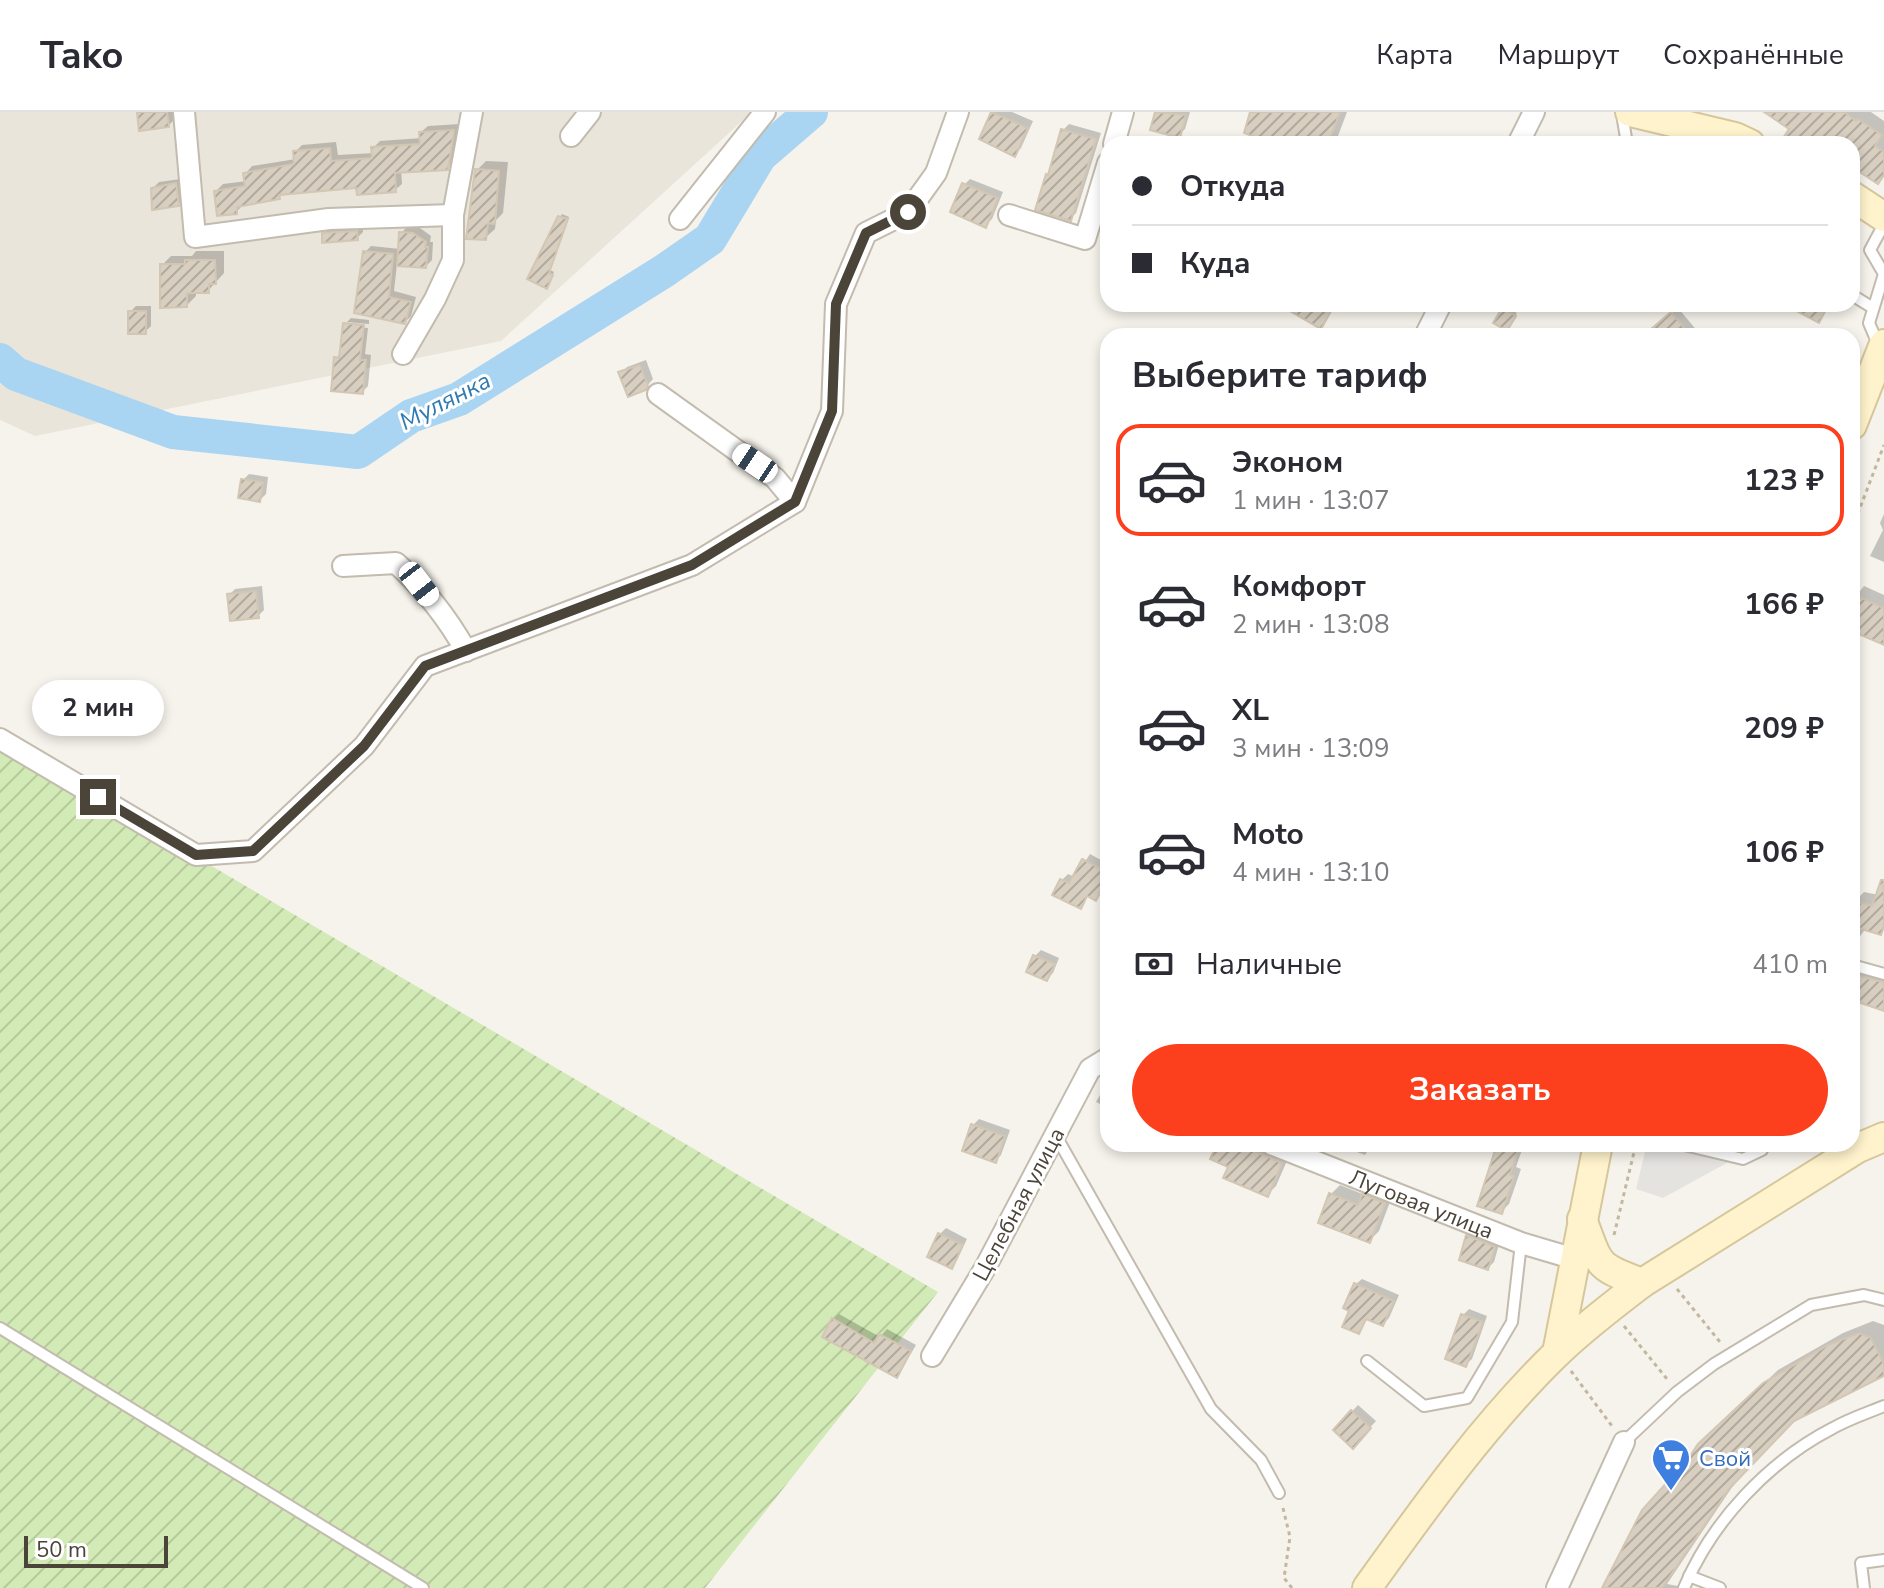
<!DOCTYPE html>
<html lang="ru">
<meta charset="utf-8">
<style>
body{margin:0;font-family:"Nunito Sans",sans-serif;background:#f2f2f3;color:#2b2b33;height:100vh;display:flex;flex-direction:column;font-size:30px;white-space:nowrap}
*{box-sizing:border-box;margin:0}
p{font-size:26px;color:#7c7c81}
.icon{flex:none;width:44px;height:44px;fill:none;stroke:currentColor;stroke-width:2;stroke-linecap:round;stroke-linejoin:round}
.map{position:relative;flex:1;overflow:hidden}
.drawer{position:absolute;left:1100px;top:216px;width:760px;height:824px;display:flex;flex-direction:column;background:#fff;border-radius:24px;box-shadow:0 4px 12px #0003}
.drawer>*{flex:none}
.banner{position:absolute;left:1100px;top:24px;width:760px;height:176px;border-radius:24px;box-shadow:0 4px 12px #0003;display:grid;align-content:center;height:176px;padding:0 32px;background:#fff}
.scale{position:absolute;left:24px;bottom:20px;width:144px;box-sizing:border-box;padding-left:8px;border:4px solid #4b4439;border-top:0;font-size:22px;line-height:28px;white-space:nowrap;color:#4b4439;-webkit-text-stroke:6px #fff;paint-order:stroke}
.end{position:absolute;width:36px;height:36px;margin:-18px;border:10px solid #4b4439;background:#fff;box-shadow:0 0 0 4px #fff}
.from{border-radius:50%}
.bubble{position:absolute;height:56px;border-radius:28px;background:#fff;box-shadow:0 4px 12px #0003;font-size:26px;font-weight:700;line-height:56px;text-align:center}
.car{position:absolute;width:24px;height:48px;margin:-24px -12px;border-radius:10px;box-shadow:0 0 6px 2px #0007;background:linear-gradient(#fff 24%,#345 0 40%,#fff 0 76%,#345 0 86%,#fff 0)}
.banner b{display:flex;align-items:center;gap:28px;height:76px;font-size:30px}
.banner b+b{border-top:2px solid #e1e1e2}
.banner i{width:20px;height:20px;background:#2b2b33}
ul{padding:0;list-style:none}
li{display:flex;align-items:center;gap:24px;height:112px;margin:0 16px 12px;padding:0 16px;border:4px solid transparent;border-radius:24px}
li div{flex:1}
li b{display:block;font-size:30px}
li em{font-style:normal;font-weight:700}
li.current{border-color:#fc3f1d}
li>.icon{width:72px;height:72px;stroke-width:1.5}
h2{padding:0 32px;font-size:36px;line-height:96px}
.pay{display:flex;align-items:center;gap:20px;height:88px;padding:0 32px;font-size:30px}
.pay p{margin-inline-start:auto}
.button{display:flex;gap:16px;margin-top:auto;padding:16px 32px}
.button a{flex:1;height:92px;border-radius:48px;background:#fc3f1d;color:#fff;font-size:32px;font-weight:700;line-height:92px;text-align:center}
header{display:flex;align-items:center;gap:48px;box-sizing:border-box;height:112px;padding:0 40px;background:#fff;border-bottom:2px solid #e1e1e2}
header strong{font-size:38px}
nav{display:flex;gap:44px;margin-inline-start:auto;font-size:28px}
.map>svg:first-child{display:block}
.residential{fill:#eae5da}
.garden{fill:url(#garden-furrows)}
.parking{fill:#e5e3e0}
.shadow{fill:#0003}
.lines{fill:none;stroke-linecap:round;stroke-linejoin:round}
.river{stroke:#a9d4f2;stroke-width:34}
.building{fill:url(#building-hatch);stroke:#d3c7b4;stroke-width:2}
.lane-casing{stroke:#c2bbae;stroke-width:14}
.street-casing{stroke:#c2bbae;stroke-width:24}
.secondary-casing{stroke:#d6c79b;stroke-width:32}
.path{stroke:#c4b79f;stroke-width:3;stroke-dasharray:4 4;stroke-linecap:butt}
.lane{stroke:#fff;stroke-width:10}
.street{stroke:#fff;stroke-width:20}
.secondary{stroke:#fff3cd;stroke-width:28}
.route{stroke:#4b4439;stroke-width:10}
.labels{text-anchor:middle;stroke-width:6;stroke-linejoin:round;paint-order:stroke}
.street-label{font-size:22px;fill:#4b4439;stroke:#fff}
.shop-label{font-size:22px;fill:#366cbe;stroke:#fff;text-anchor:start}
.water-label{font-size:24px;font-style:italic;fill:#2e7ab2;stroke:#fff}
</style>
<header>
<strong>Tako</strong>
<nav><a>Карта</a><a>Маршрут</a><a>Сохранённые</a></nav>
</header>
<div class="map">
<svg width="1884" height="1476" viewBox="0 0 1884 1476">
<defs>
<pattern id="garden-furrows" width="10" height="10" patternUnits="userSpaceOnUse" patternTransform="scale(2)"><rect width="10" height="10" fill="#d2eab5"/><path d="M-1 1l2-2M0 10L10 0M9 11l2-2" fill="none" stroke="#b6ca9c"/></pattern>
<pattern id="building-hatch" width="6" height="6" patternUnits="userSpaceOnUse" patternTransform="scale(2)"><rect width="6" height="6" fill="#d8cfc1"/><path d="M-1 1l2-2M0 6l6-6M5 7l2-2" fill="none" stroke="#b1aa9e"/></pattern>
</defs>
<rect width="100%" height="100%" fill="#f6f3ec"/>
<path class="residential" d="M0 0H752L501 229 35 324 0 308Z"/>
<path class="garden" d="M0 630 938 1180 705 1476H0Z"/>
<path class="parking" d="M1647 1032H1740L1754 1036 1663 1086 1636 1077Z"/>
<g class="shadow">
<path d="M139 0H173L174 8 168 14Z"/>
<path d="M993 0H1012L1033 9 1021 36 1015 42 981 26Z"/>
<path d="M1157 0H1190L1185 17 1179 23 1153 16Z"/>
<path d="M1252 0H1347L1335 32H1279Z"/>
<path d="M1768 0H1871L1884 9V63L1878 70 1853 53 1852 55V32H1785L1792 17Z"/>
<path d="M460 12 454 49 447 56 401 58 402 72 395 78 358 74 284 80 279 86 243 93 236 100 216 79 223 72 247 69 246 61 252 54 296 47 295 40 302 33 336 30 338 43 374 41 373 36 380 29 422 26 421 20 428 14Z"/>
<path d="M1069 12 1101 21 1076 101 1070 107 1047 63 1051 59 1063 18Z"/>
<path d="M486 49 508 50 503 101 496 108 495 117 485 126 477 58Z"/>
<path d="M181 67 184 86 178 92 153 76 159 70Z"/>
<path d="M970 67 1003 80 992 107 986 113 964 73Z"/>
<path d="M562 102 569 105 550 158 554 160 549 172 529 166Z"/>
<path d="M363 114V120L357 126 324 122 330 116Z"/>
<path d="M407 115 420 116 431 124 430 130H433L432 148 426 154 397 152 394 179 416 185 411 204 405 210 356 199 365 140 371 134 400 137 401 121Z"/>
<path d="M196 139H224V161L208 179H196V184L187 193 162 153 171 144H192Z"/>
<path d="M136 194H151V214L145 220 130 200Z"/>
<path d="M1506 195 1517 201 1509 214 1504 197Z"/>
<path d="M1678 196 1699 221 1696 224H1655L1657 214Z"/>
<path d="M351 206 369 208V212L347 210Z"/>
<path d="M347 210V214L368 216 365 242 371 243 368 274 362 280 336 246 342 240Z"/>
<path d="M646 248 653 267 645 276 621 261 627 255Z"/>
<path d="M249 362 268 365 266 382 260 388 243 368Z"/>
<path d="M1884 402V450L1870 444 1883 418 1880 411Z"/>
<path d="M262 474 264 498 258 504 229 483 235 477Z"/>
<path d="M1864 474 1884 483V530L1852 517V489Z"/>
<path d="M1090 742 1108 752V768L1095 786 1089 783 1080 794 1062 768 1068 762 1075 765Z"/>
<path d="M1864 780 1884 784V817L1880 821 1866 816 1856 830 1852 828V788L1855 789Z"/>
<path d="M1041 838 1059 846 1053 861 1047 867 1028 859 1035 844Z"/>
<path d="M1852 852 1884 861V895L1852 885Z"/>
<path d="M1108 969V996L1096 990Z"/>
<path d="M979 1007 1010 1018 1001 1043 996 1049 973 1013Z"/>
<path d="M1155 1032H1176L1170 1039Z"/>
<path d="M1219 1032H1267L1290 1042 1276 1074 1267 1083Z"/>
<path d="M1335 1032H1372L1365 1043Z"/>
<path d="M1476 1032H1524L1516 1055 1521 1057 1509 1092 1501 1100 1497 1039Z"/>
<path d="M1340 1073 1365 1083 1374 1074 1393 1082 1379 1119 1369 1129 1331 1082Z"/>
<path d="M946 1116 967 1127 957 1148 951 1154 940 1122Z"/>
<path d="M1474 1119 1500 1129 1494 1150 1488 1156 1468 1124Z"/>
<path d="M1362 1167 1399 1183 1389 1206 1383 1212 1368 1205 1359 1220 1352 1198 1356 1172Z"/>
<path d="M1469 1197 1487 1204 1472 1247 1466 1252 1463 1203Z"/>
<path d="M839 1202 880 1225 887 1217 916 1233 902 1257 896 1263 833 1208Z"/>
<path d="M1873 1209 1884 1213V1262L1794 1307 1741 1362 1667 1472 1689 1476H1604L1714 1319 1778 1258 1843 1221Z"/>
<path d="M1358 1293 1376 1309 1353 1334 1335 1318Z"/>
</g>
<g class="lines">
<path class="river" d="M0 248 16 262 173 320 358 340 411 304 459 287 664 159 710 127 760 44 811 0"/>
</g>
<g class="building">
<path d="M137 0H167L169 15 139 19Z"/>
<path d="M991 0 1028 16 1015 45 979 27Z"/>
<path d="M1155 0 1186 3 1180 26 1150 18Z"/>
<path d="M1250 0H1340L1328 32H1274L1244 21Z"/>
<path d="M1764 0H1844L1856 9 1858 7 1882 23 1875 34 1884 40V63L1878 72 1852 55V32H1779L1789 17Z"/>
<path d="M1061 17 1096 27 1071 109 1035 98 1046 62 1048 63Z"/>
<path d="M454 18 448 58 395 61 396 80 357 83 356 76 279 83 280 87 237 95V102L217 104 214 79 245 74 243 61 294 52 293 39 330 36 331 49 372 46 371 35 420 32 419 20Z"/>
<path d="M475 57 499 59 495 112 488 111 486 128 466 127Z"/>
<path d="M176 71 179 94 152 98 151 76Z"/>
<path d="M962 71 998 86 986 116 950 100Z"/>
<path d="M558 104 568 107 549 161 553 163 547 177 527 167Z"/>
<path d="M357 119 358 128 322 131V121Z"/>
<path d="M399 120 413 121 426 130 425 135H428L426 156 397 154Z"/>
<path d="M363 139 393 142 389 185 411 190 405 212 354 201Z"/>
<path d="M185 148H215L216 172H209V181H187V195L160 196V152H185Z"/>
<path d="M1278 192H1335L1321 217Z"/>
<path d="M1784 192H1829L1819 211Z"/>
<path d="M1502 196 1516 204 1507 219 1493 211Z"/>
<rect x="128" y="199" width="18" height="23"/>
<path d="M1671 200 1691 224H1643Z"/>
<path d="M343 211 364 213 360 248H366L363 282 331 279 334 245 339 246Z"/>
<path d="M640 253 648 274 646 278 628 285 618 260Z"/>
<path d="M241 367 263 370 260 390 238 386Z"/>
<path d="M256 479 259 506 230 509 227 482Z"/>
<path d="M1852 482 1884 496V533L1852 519Z"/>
<path d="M1082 747 1108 760V766L1096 789 1087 784 1081 797 1052 783 1060 767 1069 771Z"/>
<path d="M1881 768H1884V814L1881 823 1852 814V788L1872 794Z"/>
<path d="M1033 843 1055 852 1047 869 1026 860Z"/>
<path d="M1852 863 1884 870V899L1852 888Z"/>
<path d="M971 1012 1005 1024 996 1051 962 1039Z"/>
<path d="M1217 1032H1238L1282 1051 1268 1085 1223 1066 1228 1055 1210 1047Z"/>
<path d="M1497 1032H1520L1510 1063 1514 1064 1502 1102 1477 1094Z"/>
<path d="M1329 1081 1358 1093 1362 1082 1385 1091 1370 1131 1318 1111Z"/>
<path d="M938 1121 963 1133 952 1157 927 1145Z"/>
<path d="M1466 1123 1495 1135 1488 1158 1459 1148Z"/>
<path d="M1354 1171 1394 1189 1383 1214 1366 1207 1359 1222 1342 1215 1349 1199 1343 1196Z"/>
<path d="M1461 1202 1483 1210 1466 1255 1445 1247Z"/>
<path d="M832 1206 874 1231 879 1222 911 1239 897 1266 822 1225Z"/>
<path d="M1859 1221 1871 1226 1884 1252V1264L1794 1309 1729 1377 1662 1476H1602L1642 1398 1688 1347 1698 1332 1763 1271 1828 1233Z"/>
<path d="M1351 1298 1371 1316 1353 1337 1333 1318Z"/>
</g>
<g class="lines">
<g class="lane-casing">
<g id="lane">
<path d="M1622 2 1627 32"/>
<path d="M1852 183 1873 196"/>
<path d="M1878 232 1869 211 1884 162 1870 138 1884 112"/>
<path d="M1852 853 1884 862"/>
<path d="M1056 1024 1211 1297 1261 1348 1279 1381"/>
<path d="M1680 1032 1743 1047 1762 1038 1764 1032"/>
<path d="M0 1216 423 1476"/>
<path d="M1367 1249 1424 1294 1467 1286 1512 1210 1521 1131"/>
<path d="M1624 1330 1677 1280 1714 1252 1811 1193 1864 1183 1884 1188"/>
<path d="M1689 1464 1720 1476"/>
<path d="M1684 1476C1712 1409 1769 1349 1833 1316 1849 1307 1867 1301 1884 1294"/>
<path d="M1864 1476 1861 1451 1884 1448"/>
</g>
</g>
<g class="street-casing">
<g id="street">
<path d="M184 0 195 125 329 107 453 103"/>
<path d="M571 24 590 0"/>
<path d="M1114 32 1123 0"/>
<path d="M1518 32 1534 0"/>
<path d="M1009 103 1085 127 1108 51"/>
<path d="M680 107 765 0"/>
<path d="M1425 224 1441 192"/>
<path d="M403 242 435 187 453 148V103L472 0"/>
<path d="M658 282 775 366 795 390"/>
<path d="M343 454 396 451C425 477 447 505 466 539"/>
<path d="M0 627 196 743 253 739 364 634 425 554 692 453 795 390 832 299 836 192 866 121 908 100 936 61 958 0"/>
<path id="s1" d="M1271 1032 1521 1131 1575 1147"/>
<path d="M932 1244 985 1156 1090 957 1108 946"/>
<path d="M1557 1476 1624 1330"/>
</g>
</g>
<g class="secondary-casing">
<g id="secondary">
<path d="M1630 0 1735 25 1750 32"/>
<path d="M1852 84 1884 105"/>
<path d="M1852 313 1884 232"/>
<path d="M1582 1107C1600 1154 1595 1154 1642 1171L1858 1036 1884 1025"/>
<path d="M1557 1241 1598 1032"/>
<path d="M1367 1476C1425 1395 1485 1311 1557 1241 1583 1216 1613 1193 1642 1171"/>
</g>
</g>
<g class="path">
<path d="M1852 417 1884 333"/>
<path d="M1614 1123 1636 1032"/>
<path d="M1677 1177 1720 1230"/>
<path d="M1624 1214 1667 1267"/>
<path d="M1571 1259 1612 1314"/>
<path d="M1283 1396 1290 1425 1284 1466 1292 1476"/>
</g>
<use href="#lane" class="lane"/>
<use href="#street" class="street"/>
<use href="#secondary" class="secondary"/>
</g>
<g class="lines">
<path class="route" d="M98 685 196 743 253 739 364 634 425 554 692 453 795 390 832 299 836 192 866 121 908 100"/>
</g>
<defs>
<g id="supermarket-pin" transform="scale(2)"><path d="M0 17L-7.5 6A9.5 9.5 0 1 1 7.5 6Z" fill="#3f7fe0" stroke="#fff"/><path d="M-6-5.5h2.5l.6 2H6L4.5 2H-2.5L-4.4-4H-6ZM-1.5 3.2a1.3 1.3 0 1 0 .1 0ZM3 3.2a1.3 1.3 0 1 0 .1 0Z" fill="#fff"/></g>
</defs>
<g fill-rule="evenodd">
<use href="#supermarket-pin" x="1671" y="1346"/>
</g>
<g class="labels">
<g class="street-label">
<text transform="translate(1018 1092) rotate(-62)" y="8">Целебная улица</text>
<text dy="8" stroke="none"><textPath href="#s1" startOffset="162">Луговая улица</textPath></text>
</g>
<g class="shop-label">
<text x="1699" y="1354">Свой</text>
</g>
<g class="water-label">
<text transform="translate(445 289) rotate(-27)" y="8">Мулянка</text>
</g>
</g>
</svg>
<div class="scale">50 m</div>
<i class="end from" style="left:908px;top:100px"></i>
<i class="end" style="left:98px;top:685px"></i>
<div class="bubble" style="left:32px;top:568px;width:132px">2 мин</div>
<i class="car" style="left:755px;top:351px;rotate:304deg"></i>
<i class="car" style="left:419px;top:472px;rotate:142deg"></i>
<div class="banner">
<b><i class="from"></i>Откуда</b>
<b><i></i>Куда</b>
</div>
<section class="drawer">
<h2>Выберите тариф</h2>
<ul>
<li class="current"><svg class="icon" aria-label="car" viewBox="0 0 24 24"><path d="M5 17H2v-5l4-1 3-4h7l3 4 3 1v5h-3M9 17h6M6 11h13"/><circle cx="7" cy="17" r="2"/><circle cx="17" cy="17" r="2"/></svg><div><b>Эконом</b><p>1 мин · 13:07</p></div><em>123 ₽</em></li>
<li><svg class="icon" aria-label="car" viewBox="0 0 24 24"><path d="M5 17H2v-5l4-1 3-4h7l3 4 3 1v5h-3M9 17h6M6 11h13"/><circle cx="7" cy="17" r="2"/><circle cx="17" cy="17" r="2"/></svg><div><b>Комфорт</b><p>2 мин · 13:08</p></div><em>166 ₽</em></li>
<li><svg class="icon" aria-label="car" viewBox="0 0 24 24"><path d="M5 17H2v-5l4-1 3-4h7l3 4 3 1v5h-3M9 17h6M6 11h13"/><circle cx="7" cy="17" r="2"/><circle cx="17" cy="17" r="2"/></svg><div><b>XL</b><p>3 мин · 13:09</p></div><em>209 ₽</em></li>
<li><svg class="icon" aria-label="car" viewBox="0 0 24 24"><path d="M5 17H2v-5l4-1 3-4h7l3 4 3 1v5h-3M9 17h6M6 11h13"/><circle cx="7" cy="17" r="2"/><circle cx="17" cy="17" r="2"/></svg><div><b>Moto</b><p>4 мин · 13:10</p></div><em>106 ₽</em></li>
</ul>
<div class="pay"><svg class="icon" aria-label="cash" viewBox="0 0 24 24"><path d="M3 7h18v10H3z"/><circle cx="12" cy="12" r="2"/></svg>Наличные<p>410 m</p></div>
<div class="button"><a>Заказать</a></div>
</section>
</div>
